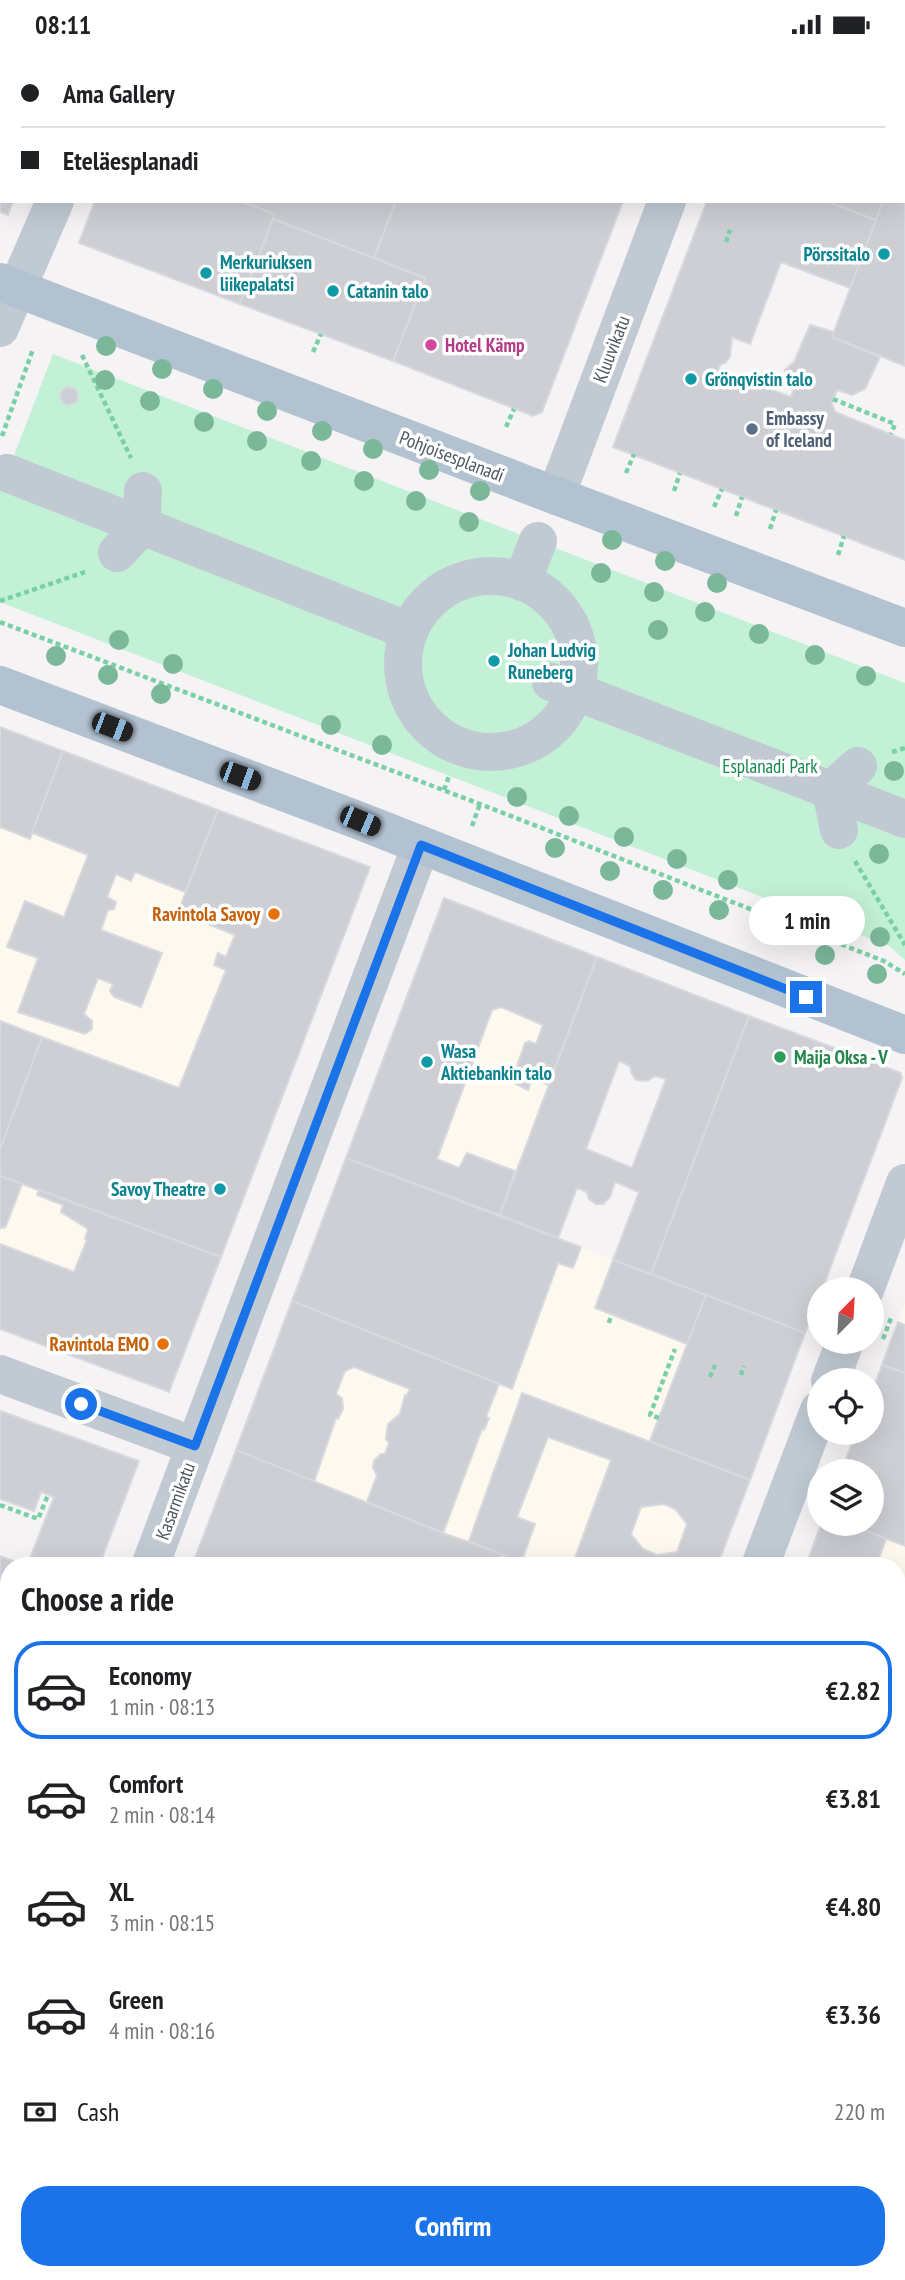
<!DOCTYPE html>
<meta charset="utf-8">
<style>
body{margin:0;font-family:"PT Sans Narrow",sans-serif;background:#f6f6f6;color:#202124;height:100vh;display:flex;flex-direction:column;font-size:26px;white-space:nowrap}
*{box-sizing:border-box;margin:0}
p{font-size:23px;color:#757577}
.icon{flex:none;width:38px;height:38px;fill:none;stroke:currentColor;stroke-width:2;stroke-linecap:round;stroke-linejoin:round}
.map{position:relative;flex:1;overflow:hidden}
.sheet{position:absolute;left:0px;top:1508px;width:906px;height:723px;display:flex;flex-direction:column;background:#fff;border-radius:28px 28px 0 0;box-shadow:0 7px 28px #0002}
.sheet>*{flex:none}
.hud{position:absolute;left:0px;top:0px;width:906px;height:154px;box-shadow:0 7px 28px #0002;display:grid;align-content:center;height:154px;padding:0 21px;background:#fff}
.needle{width:46px;rotate:24deg}
.buttons{position:absolute;left:807px;top:1228px;display:grid;gap:14px}
.buttons a{display:grid;place-items:center;width:77px;height:77px;border-radius:50%;background:#fff;box-shadow:0 7px 28px #0002;font-size:35px}
.end{position:absolute;width:32px;height:32px;margin:-16px;border:9px solid #1a73e8;background:#fff;box-shadow:0 0 0 4px #fff}
.from{border-radius:50%}
.bubble{position:absolute;height:49px;border-radius:24px;background:#fff;box-shadow:0 7px 28px #0002;font-size:23px;font-weight:600;line-height:49px;text-align:center}
.car{position:absolute;width:21px;height:42px;margin:-21px -10px;border-radius:9px;box-shadow:0 0 5px 2px #0007;background:linear-gradient(#222 24%,#8ab4d8 0 40%,#222 0 76%,#8ab4d8 0 86%,#222 0)}
.hud b{display:flex;align-items:center;gap:24px;height:66px;font-size:26px}
.hud b+b{border-top:2px solid #e0e0e0}
.hud i{width:18px;height:18px;background:#202124}
ul{padding:0;list-style:none}
li{display:flex;align-items:center;gap:21px;height:98px;margin:0 14px 10px;padding:0 7px;border:4px solid transparent;border-radius:28px}
li div{flex:1}
li b{display:block;font-size:26px}
li em{font-style:normal;font-weight:600}
li.selected{border-color:#1a73e8}
li>.icon{width:63px;height:63px;stroke-width:1.5}
h2{padding:0 21px;font-size:32px;line-height:84px}
.pay{display:flex;align-items:center;gap:18px;height:77px;padding:0 21px;font-size:26px}
.pay p{margin-inline-start:auto}
.button{display:flex;gap:14px;margin-top:auto;padding:14px 21px}
.button a{flex:1;height:80px;border-radius:28px;background:#1a73e8;color:#fff;font-size:28px;font-weight:600;line-height:80px;text-align:center}
.status{display:flex;justify-content:space-between;align-items:center;height:49px;padding:0 35px;background:#fff;direction:ltr}
.status svg{height:19px;fill:currentColor}
.map>svg:first-child{display:block}
.commercial{fill:#fdf9ef}
.green{fill:#c3f1d5}
.building{fill:#cdcfd5;stroke:#d7d9de;stroke-width:2;fill-rule:evenodd}
.lines{fill:none;stroke-linecap:round;stroke-linejoin:round}
.path{stroke:#7ad0a6;stroke-width:4.5;stroke-dasharray:5 3.5;stroke-linecap:butt}
.lane{stroke:#c1cad2;stroke-width:19}
.street{stroke:#c1cad2;stroke-width:38}
.primary{stroke:#b3c2d1;stroke-width:38}
.tree{fill:#7bb799}
.route{stroke:#1a73e8;stroke-width:9}
.culture-dot{fill:#0f9aa8;stroke:#fff;stroke-width:2.5}
.hotel-dot{fill:#d1479c;stroke:#fff;stroke-width:2.5}
.service-dot{fill:#5c6f8a;stroke:#fff;stroke-width:2.5}
.food-dot{fill:#e8710a;stroke:#fff;stroke-width:2.5}
.leisure-dot{fill:#2e9e5b;stroke:#fff;stroke-width:2.5}
.labels{text-anchor:middle;stroke-width:7;stroke-linejoin:round;paint-order:stroke}
.culture-label{font-size:19px;font-weight:bold;fill:#0d838f;stroke:#fff;text-anchor:start}
.hotel-label{font-size:19px;font-weight:bold;fill:#b23c85;stroke:#fff;text-anchor:start}
.street-label{font-size:19px;fill:#4a5661;stroke:#fff}
.service-label{font-size:19px;font-weight:bold;fill:#4e5e75;stroke:#fff;text-anchor:start}
.park-label{font-size:19px;fill:#17864f;stroke:#fff}
.food-label{font-size:19px;font-weight:bold;fill:#c56008;stroke:#fff;text-anchor:end}
.leisure-label{font-size:19px;font-weight:bold;fill:#27864d;stroke:#fff;text-anchor:start}
</style>
<div class="status"><b>08:11</b><svg viewBox="0 0 49 12"><path d="M0 12V9h3v3zM5 12V6h3v6zM10 12V3h3v9zM15 12V0h3v12zM26 1h20v11H26zM47 4h2v5h-2z"/></svg></div>
<div class="map">
<svg width="905" height="2231" viewBox="0 0 905 2231">
<rect width="100%" height="100%" fill="#f5f3f3"/>
<g class="commercial">
<path d="M0 678 370 818 169 1343 0 1280Z"/>
<path d="M444 849 597 908 500 1166 613 1211 651 1225 749 967 904 1025 822 1241H819V1248L792 1320 717 1517H192Z"/>
<path d="M905 1254V1943L898 1940V1517H806L821 1475H872V1423H841L856 1384H872V1343Z"/>
<path d="M898 2042 905 2045V2209L898 2206Z"/>
<path d="M9 2045V2180L0 2176V2068Z"/>
</g>
<path class="green" d="M53 305 905 634V911L889 897 0 553V443Z"/>
<g class="building">
<path d="M0 0H71L70 2H2V152H13L8 166 0 163Z"/>
<path d="M154 0H257L256 2H154Z"/>
<path d="M257 0H405L409 2H256Z"/>
<path d="M405 0H514L513 2H409Z"/>
<path d="M514 0H681L680 2H513Z"/>
<path d="M766 0H872L877 2H765Z"/>
<path d="M905 95V317L832 288 883 152H905Z"/>
<path d="M95 152H240L275 165 240 255 79 194Z"/>
<path d="M240 152H396L374 209 273 170 275 165Z"/>
<path d="M396 152H623L542 363 533 367 393 312 425 229 374 209Z"/>
<path d="M707 152H826L876 171 850 239 781 213 750 295 732 288 730 308 725 314 721 315 718 321 791 348 795 336 788 333 785 325V321L794 313 810 276 834 283 832 288 880 308 865 340 852 346 837 341 832 354 835 363 905 391V511L613 398Z"/>
<path d="M826 152H883L876 171Z"/>
<path d="M273 170 425 229 393 312 240 255Z"/>
<circle cx="69" cy="347" r="9"/>
<path d="M0 678 63 702 30 790 0 778Z"/>
<path d="M63 702 218 761 185 843 135 823 131 832 116 825 107 848 116 853 114 860 108 861 101 881 162 904 141 958 114 948 110 942 113 935 98 929 84 965 92 972V980L85 985 18 963 38 909 7 898 25 852 64 868 88 806 32 784Z"/>
<path d="M218 761 370 818 221 1208 0 1127V1100L42 988 179 1039 226 921 214 916 218 904 226 908 235 886 178 863Z"/>
<path d="M444 849 597 908 548 1036 532 1029 528 1041 516 1035 520 1025 515 1023 525 994 529 992 536 995 543 976 501 958 492 961 437 1110 459 1119 467 1104 515 1122 500 1166 346 1109Z"/>
<path d="M597 908 749 967 651 1225 613 1211 639 1143 615 1133 610 1148 603 1155H596L589 1150 587 1143 577 1139 558 1189 500 1166ZM619 1012 630 1017 631 1023 636 1031 647 1032 655 1027 666 1030 632 1119 586 1100Z"/>
<path d="M749 967 901 1024 902 1029 822 1241H819V1248L805 1284 651 1225Z"/>
<path d="M0 972 42 988 0 1100Z"/>
<path d="M346 1109 581 1198 573 1219 558 1214 512 1340 292 1252Z"/>
<path d="M0 1127 22 1135 6 1177 4 1179 1 1178 0 1180Z"/>
<path d="M39 1141 221 1208 169 1343 0 1280V1195L74 1223 87 1191 85 1190 88 1180 61 1163 63 1156 37 1146Z"/>
<path d="M613 1211 706 1246 687 1295 595 1259Z"/>
<path d="M706 1246 805 1284 750 1431 650 1392Z"/>
<path d="M292 1252 499 1335 486 1368 489 1369 484 1381 482 1380 443 1484 367 1453 377 1426 373 1419 374 1412 381 1405H385L389 1394 386 1390 388 1375 400 1365 405 1346H407L410 1340 354 1318 345 1322 336 1345 342 1349 343 1360 338 1370 336 1369 314 1433 236 1401Z"/>
<path d="M898 1273 905 1276V1324L882 1316Z"/>
<path d="M882 1316 905 1324V1497L848 1475H872V1423H841L856 1384H872V1343Z"/>
<path d="M522 1344 750 1431 717 1517H572L611 1411 548 1388 517 1468 535 1475 521 1514 469 1492ZM664 1455 675 1460 687 1475 677 1503 657 1506 643 1500 631 1485 641 1458Z"/>
<path d="M0 1362 139 1412 99 1517H27L54 1448 41 1443 34 1462 0 1450Z"/>
<path d="M236 1401 443 1484 502 1505 497 1517H192Z"/>
<path d="M821 1475H848L886 1490 876 1517H806Z"/>
<path d="M0 1507 27 1517H9V1689L0 1686Z"/>
<path d="M898 1578 905 1580V1650L898 1647Z"/>
<path d="M898 1647 905 1650V1704L898 1701Z"/>
<path d="M0 1686 9 1689V1758L0 1781Z"/>
<path d="M905 1842V1945L898 1940V1861Z"/>
<path d="M898 2042 905 2045V2131L898 2129Z"/>
<path d="M9 2070V2127L0 2124V2094Z"/>
<path d="M898 2206 905 2209V2231H882L886 2222H898Z"/>
<path d="M537 2222H549L571 2231H534Z"/>
<path d="M549 2222H656L653 2231H571Z"/>
<path d="M728 2222H757L753 2231H725Z"/>
<path d="M757 2222H834L856 2231H753Z"/>
</g>
<g class="lines">
<g class="path">
<path d="M726 193 730 181"/>
<path d="M313 303 321 285"/>
<path d="M82 306 131 409"/>
<path d="M833 350 895 375 891 385"/>
<path d="M506 378 514 360"/>
<path d="M2 387 33 300"/>
<path d="M626 424 634 405"/>
<path d="M674 442 680 424"/>
<path d="M714 458 722 440"/>
<path d="M736 467 742 448"/>
<path d="M770 480 776 461"/>
<path d="M838 506 844 487"/>
<path d="M0 552 85 523"/>
<path d="M0 573 480 755 884 912 905 925"/>
<path d="M892 703 905 699"/>
<path d="M444 741 449 727"/>
<path d="M472 777 480 755"/>
<path d="M855 812 905 896"/>
<path d="M609 1274 611 1266"/>
<path d="M883 1290 891 1269"/>
<path d="M741 1326 744 1317"/>
<path d="M710 1328 715 1316"/>
<path d="M659 1369 650 1366 675 1300"/>
<path d="M0 1456 38 1470 48 1446"/>
<path d="M898 1786 905 1789"/>
<path d="M0 1810 9 1787"/>
<path d="M0 2054 9 2030"/>
<path d="M0 2136 9 2139"/>
<path d="M726 2222 728 2223"/>
<path d="M655 2226 668 2231"/>
<path d="M671 2231 675 2222"/>
<path d="M711 2231 714 2222"/>
</g>
<path class="lane" d="M422 2231 425 2222"/>
<g class="street">
<path d="M114 2V0"/>
<path d="M724 2V0"/>
<path d="M0 279 55 152"/>
<path d="M7 424 409 582"/>
<path d="M556 447 667 152"/>
<path d="M117 504 141 478 143 442"/>
<circle cx="491" cy="615" r="88"/>
<path d="M522 533 538 492"/>
<path d="M551 633 905 770"/>
<path d="M839 781 831 741 858 717"/>
<path d="M865 1241 905 1134"/>
<path d="M0 1325 195 1397"/>
<path d="M830 1332 845 1293"/>
<path d="M150 1517 421 796"/>
<path d="M760 1517 819 1361"/>
<path d="M0 1920 9 1897"/>
<path d="M898 1995 905 1998"/>
<path d="M0 2210 9 2213"/>
<path d="M32 2222 54 2231"/>
<path d="M233 2222 255 2231"/>
<path d="M362 2222 365 2231"/>
<path d="M112 2231 116 2222"/>
<path d="M397 2231 401 2222"/>
<path d="M489 2231 492 2222"/>
</g>
<g class="primary">
<path d="M0 233 525 435 905 579"/>
<path d="M0 636 360 772 905 986"/>
</g>
</g>
<g class="tree">
<circle cx="106" cy="297" r="10"/>
<circle cx="162" cy="320" r="10"/>
<circle cx="105" cy="331" r="10"/>
<circle cx="213" cy="340" r="10"/>
<circle cx="150" cy="352" r="10"/>
<circle cx="267" cy="362" r="10"/>
<circle cx="204" cy="373" r="10"/>
<circle cx="322" cy="382" r="10"/>
<circle cx="257" cy="392" r="10"/>
<circle cx="373" cy="400" r="10"/>
<circle cx="311" cy="412" r="10"/>
<circle cx="429" cy="421" r="10"/>
<circle cx="364" cy="432" r="10"/>
<circle cx="480" cy="442" r="10"/>
<circle cx="416" cy="452" r="10"/>
<circle cx="469" cy="473" r="10"/>
<circle cx="612" cy="491" r="10"/>
<circle cx="665" cy="512" r="10"/>
<circle cx="601" cy="524" r="10"/>
<circle cx="717" cy="534" r="10"/>
<circle cx="654" cy="543" r="10"/>
<circle cx="705" cy="563" r="10"/>
<circle cx="658" cy="581" r="10"/>
<circle cx="759" cy="585" r="10"/>
<circle cx="119" cy="591" r="10"/>
<circle cx="815" cy="606" r="10"/>
<circle cx="56" cy="607" r="10"/>
<circle cx="173" cy="615" r="10"/>
<circle cx="108" cy="626" r="10"/>
<circle cx="866" cy="627" r="10"/>
<circle cx="161" cy="645" r="10"/>
<circle cx="331" cy="676" r="10"/>
<circle cx="382" cy="696" r="10"/>
<circle cx="894" cy="722" r="10"/>
<circle cx="517" cy="748" r="10"/>
<circle cx="569" cy="767" r="10"/>
<circle cx="624" cy="788" r="10"/>
<circle cx="555" cy="799" r="10"/>
<circle cx="879" cy="805" r="10"/>
<circle cx="677" cy="810" r="10"/>
<circle cx="610" cy="822" r="10"/>
<circle cx="728" cy="831" r="10"/>
<circle cx="663" cy="841" r="10"/>
<circle cx="719" cy="861" r="10"/>
<circle cx="838" cy="873" r="10"/>
<circle cx="771" cy="885" r="10"/>
<circle cx="880" cy="888" r="10"/>
<circle cx="825" cy="906" r="10"/>
<circle cx="877" cy="925" r="10"/>
</g>
<g class="lines">
<path class="route" d="M81 1355 195 1397 421 796 806 948"/>
</g>
<g class="culture-dot">
<circle cx="884" cy="205" r="7"/>
<circle cx="206" cy="224" r="7"/>
<circle cx="333" cy="242" r="7"/>
<circle cx="691" cy="330" r="7"/>
<circle cx="494" cy="612" r="7"/>
<circle cx="427" cy="1013" r="7"/>
<circle cx="220" cy="1140" r="7"/>
</g>
<circle class="hotel-dot" cx="431" cy="296" r="7"/>
<circle class="service-dot" cx="752" cy="380" r="7"/>
<g class="food-dot">
<circle cx="274" cy="865" r="7"/>
<circle cx="163" cy="1295" r="7"/>
</g>
<circle class="leisure-dot" cx="780" cy="1008" r="7"/>
<g class="labels">
<g class="culture-label">
<text x="870" y="212" text-anchor="end">Pörssitalo</text>
<text x="220" y="220">Merkuriuksen<tspan x="220" dy="22">liikepalatsi</tspan></text>
<text x="347" y="249">Catanin talo</text>
<text x="705" y="337">Grönqvistin talo</text>
<text x="508" y="608">Johan Ludvig<tspan x="508" dy="22">Runeberg</tspan></text>
<text x="441" y="1009">Wasa<tspan x="441" dy="22">Aktiebankin talo</tspan></text>
<text x="206" y="1147" text-anchor="end">Savoy Theatre</text>
</g>
<g class="hotel-label">
<text x="445" y="303">Hotel Kämp</text>
</g>
<g class="street-label">
<text transform="translate(611 300) rotate(-69)" y="7">Kluuvikatu</text>
<text transform="translate(452 407) rotate(21)" y="7">Pohjoisesplanadi</text>
<text transform="translate(175 1452) rotate(-70)" y="7">Kasarmikatu</text>
</g>
<g class="service-label">
<text x="766" y="376">Embassy<tspan x="766" dy="22">of Iceland</tspan></text>
</g>
<g class="park-label">
<text x="770" y="724">Esplanadi Park</text>
</g>
<g class="food-label">
<text x="260" y="872">Ravintola Savoy</text>
<text x="149" y="1302">Ravintola EMO</text>
</g>
<g class="leisure-label">
<text x="794" y="1015">Maija Oksa - V</text>
</g>
</g>
</svg>
<div class="buttons">
<a><svg class="needle" viewBox="-14 -14 28 28"><path d="M0-13l5 13h-10z" fill="#e53935"/><path d="M0 13l5-13h-10z" fill="#757577"/></svg></a>
<a><svg class="icon" aria-label="locate" viewBox="0 0 24 24"><circle cx="12" cy="12" r="6"/><path d="M12 2v4M12 18v4M2 12h4M18 12h4"/></svg></a>
<a><svg class="icon" aria-label="layers" viewBox="0 0 24 24"><path d="M12 4l9 5-9 5-9-5zM3 14l9 5 9-5"/></svg></a>
</div>
<i class="end from" style="left:81px;top:1355px"></i>
<i class="end" style="left:806px;top:948px"></i>
<div class="bubble" style="left:749px;top:847px;width:116px">1 min</div>
<i class="car" style="left:112px;top:678px;rotate:111deg"></i>
<i class="car" style="left:240px;top:727px;rotate:110deg"></i>
<i class="car" style="left:360px;top:772px;rotate:113deg"></i>
<div class="hud">
<b><i class="from"></i>Ama Gallery</b>
<b><i></i>Eteläesplanadi</b>
</div>
<section class="sheet">
<h2>Choose a ride</h2>
<ul>
<li class="selected"><svg class="icon" aria-label="car" viewBox="0 0 24 24"><path d="M5 17H2v-5l4-1 3-4h7l3 4 3 1v5h-3M9 17h6M6 11h13"/><circle cx="7" cy="17" r="2"/><circle cx="17" cy="17" r="2"/></svg><div><b>Economy</b><p>1 min · 08:13</p></div><em>€2.82</em></li>
<li><svg class="icon" aria-label="car" viewBox="0 0 24 24"><path d="M5 17H2v-5l4-1 3-4h7l3 4 3 1v5h-3M9 17h6M6 11h13"/><circle cx="7" cy="17" r="2"/><circle cx="17" cy="17" r="2"/></svg><div><b>Comfort</b><p>2 min · 08:14</p></div><em>€3.81</em></li>
<li><svg class="icon" aria-label="car" viewBox="0 0 24 24"><path d="M5 17H2v-5l4-1 3-4h7l3 4 3 1v5h-3M9 17h6M6 11h13"/><circle cx="7" cy="17" r="2"/><circle cx="17" cy="17" r="2"/></svg><div><b>XL</b><p>3 min · 08:15</p></div><em>€4.80</em></li>
<li><svg class="icon" aria-label="car" viewBox="0 0 24 24"><path d="M5 17H2v-5l4-1 3-4h7l3 4 3 1v5h-3M9 17h6M6 11h13"/><circle cx="7" cy="17" r="2"/><circle cx="17" cy="17" r="2"/></svg><div><b>Green</b><p>4 min · 08:16</p></div><em>€3.36</em></li>
</ul>
<div class="pay"><svg class="icon" aria-label="cash" viewBox="0 0 24 24"><path d="M3 7h18v10H3z"/><circle cx="12" cy="12" r="2"/></svg>Cash<p>220 m</p></div>
<div class="button"><a>Confirm</a></div>
</section>
</div>
